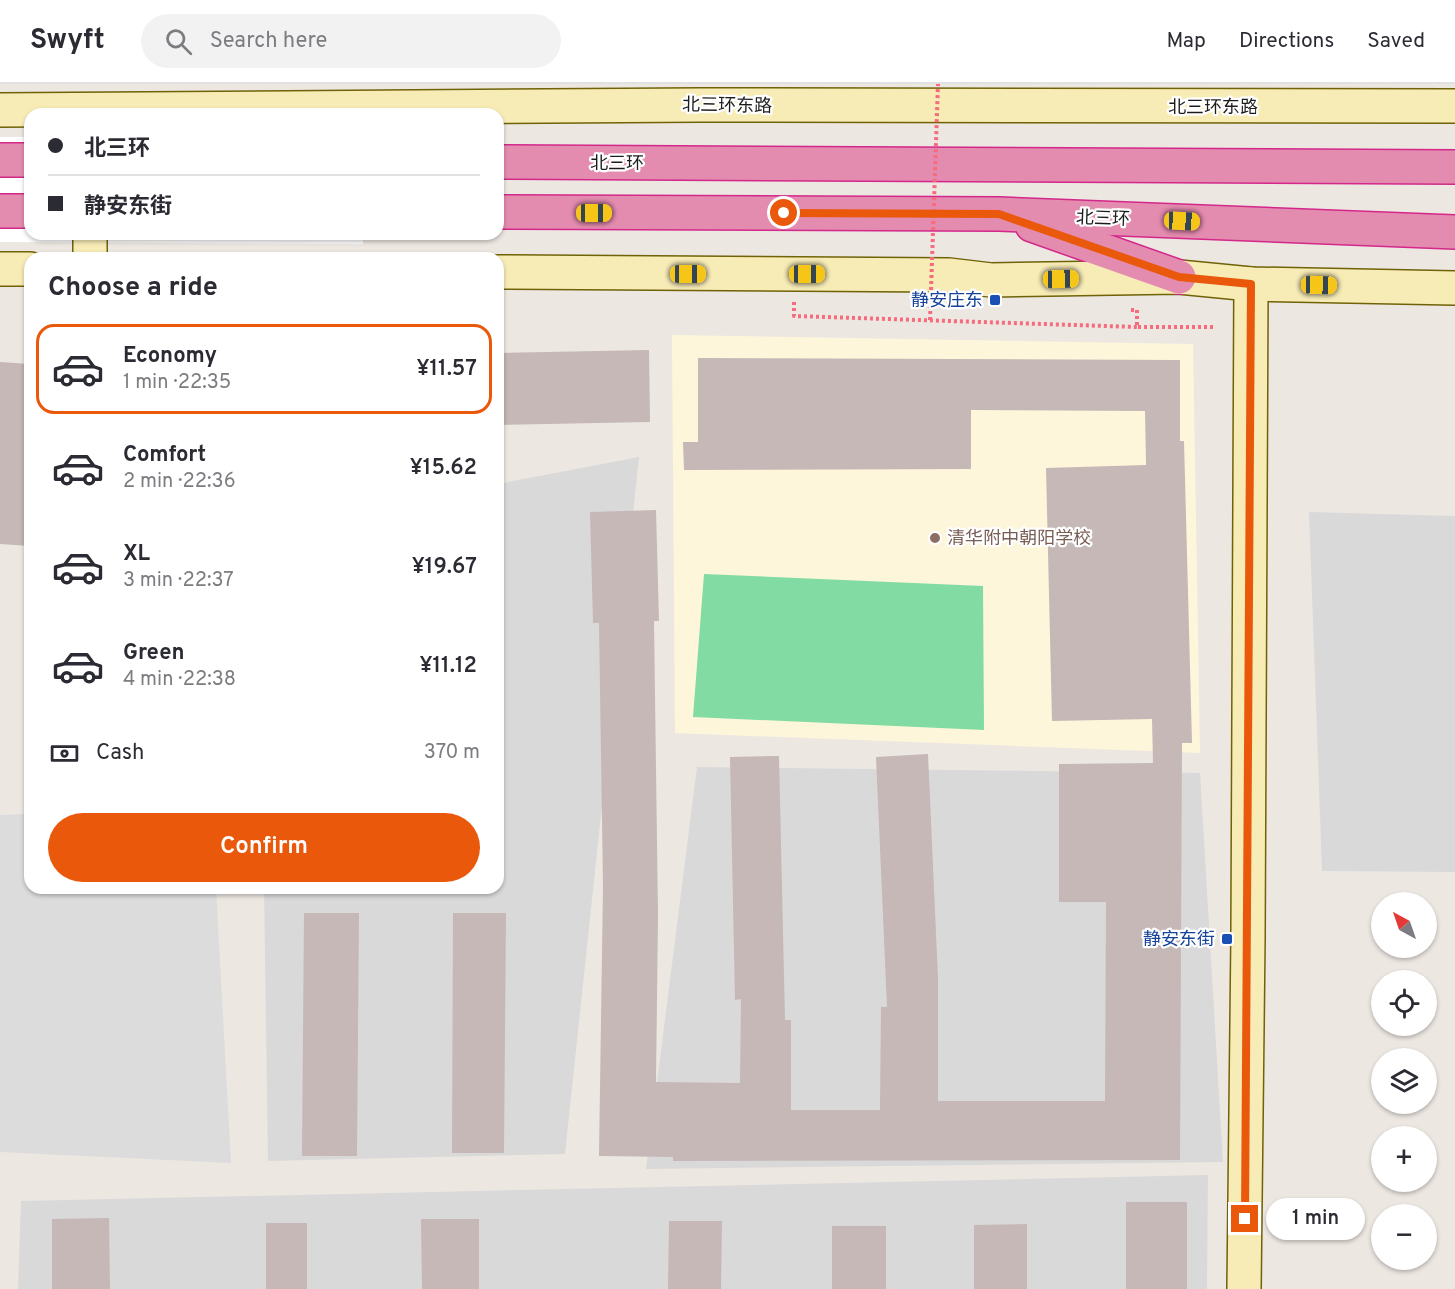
<!DOCTYPE html>
<meta charset="utf-8">
<style>
body{margin:0;font-family:Overpass,"Noto Sans SC",sans-serif;background:#f2f2f3;color:#2b2b33;height:100vh;display:flex;flex-direction:column;font-size:22px;white-space:nowrap}
*{box-sizing:border-box;margin:0}
p{font-size:20px;color:#7c7c81}
.icon{flex:none;width:33px;height:33px;fill:none;stroke:currentColor;stroke-width:2;stroke-linecap:round;stroke-linejoin:round}
.map{position:relative;flex:1;overflow:hidden}
.sheet{position:absolute;left:24px;top:168px;width:480px;height:642px;display:flex;flex-direction:column;background:#fff;border-radius:18px;box-shadow:0 2px 4px #0004}
.sheet>*{flex:none}
.banner{position:absolute;left:24px;top:24px;width:480px;height:132px;border-radius:18px;box-shadow:0 2px 4px #0004;display:grid;align-content:center;height:132px;padding:0 24px;background:#fff}
.needle{width:39px;rotate:320deg}
.fabs{position:absolute;left:1371px;top:808px;display:grid;gap:12px}
.fabs a{display:grid;place-items:center;width:66px;height:66px;border-radius:50%;background:#fff;box-shadow:0 2px 4px #0004;font-size:30px}
.end{position:absolute;width:27px;height:27px;margin:-14px;border:8px solid #ea580c;background:#fff;box-shadow:0 0 0 3px #fff}
.from{border-radius:50%}
.bubble{position:absolute;height:42px;border-radius:21px;background:#fff;box-shadow:0 2px 4px #0004;font-size:20px;font-weight:600;line-height:42px;text-align:center}
.car{position:absolute;width:18px;height:36px;margin:-18px -9px;border-radius:8px;box-shadow:0 0 4px 2px #0007;background:linear-gradient(#f5c518 24%,#345 0 40%,#f5c518 0 76%,#345 0 86%,#f5c518 0)}
.banner b{display:flex;align-items:center;gap:21px;height:57px;font-size:22px}
.banner b+b{border-top:2px solid #e1e1e2}
.banner i{width:15px;height:15px;background:#2b2b33}
ul{padding:0;list-style:none}
li{display:flex;align-items:center;gap:18px;height:90px;margin:0 12px 9px;padding:0 12px;border:3px solid transparent;border-radius:18px}
li div{flex:1}
li b{display:block;font-size:22px}
li em{font-style:normal;font-weight:600}
li.selected{border-color:#ea580c}
li>.icon{width:54px;height:54px;stroke-width:1.5}
h2{padding:0 24px;font-size:27px;line-height:72px}
.pay{display:flex;align-items:center;gap:15px;height:66px;padding:0 24px;font-size:22px}
.pay p{margin-inline-start:auto}
.action{display:flex;gap:12px;margin-top:auto;padding:12px 24px}
.action a{flex:1;height:69px;border-radius:36px;background:#ea580c;color:#fff;font-size:24px;font-weight:600;line-height:69px;text-align:center}
header{display:flex;align-items:center;gap:36px;box-sizing:border-box;height:84px;padding:0 30px;background:#fff;border-bottom:2px solid #e1e1e2}
header strong{font-size:28px}
nav{display:flex;gap:33px;margin-inline-start:auto;font-size:21px}
.search{width:420px;height:54px;background:#f2f2f3;display:flex;align-items:center;gap:15px;box-sizing:border-box;padding:0 21px;border-radius:33px;color:#7c7c81;font-size:22px}
.map>svg:first-child{display:block}
.residential{fill:#dad9d9}
.education{fill:#fef6da}
.pitch{fill:#81dba3}
.parking{fill:#dcdcdc}
.pier{fill:#fff}
.building{fill:#c5b8b6}
.lines{fill:none;stroke-linecap:round;stroke-linejoin:round}
.secondary-casing{stroke:#6f6207;stroke-width:36}
.highway-casing{stroke:#d3288a;stroke-width:36}
.path{stroke:#f66b7d;stroke-width:4;stroke-dasharray:3 3;stroke-linecap:butt}
.secondary{stroke:#f7ebb6;stroke-width:33}
.highway{stroke:#e48bb0;stroke-width:33}
.path-bridge{stroke:#f66b7d;stroke-width:4;stroke-dasharray:3 3;stroke-linecap:butt}
.route{stroke:#ea580c;stroke-width:8}
.transit-dot{fill:#1a4fb4;stroke:#fff;stroke-width:2}
.education-dot{fill:#8d6e63;stroke:#fff;stroke-width:2}
.labels{text-anchor:middle;stroke-width:4.5;stroke-linejoin:round;paint-order:stroke}
.street-label{font-size:18px;fill:#1c1c1c;stroke:#fff}
.transit-label{font-size:18px;fill:#164399;stroke:#fff;text-anchor:end}
.education-label{font-size:18px;fill:#785e54;stroke:#fff;text-anchor:start}
</style>
<header>
<strong>Swyft</strong>
<div class="search"><svg class="icon" aria-label="search" viewBox="0 0 24 24"><circle cx="10" cy="10" r="6"/><path d="M15 15l6 6"/></svg>Search here</div>
<nav><a>Map</a><a>Directions</a><a>Saved</a></nav>
</header>
<div class="map">
<svg width="1455" height="1205" viewBox="0 0 1455 1205">
<rect width="100%" height="100%" fill="#ede7e2"/>
<g class="residential">
<path d="M639 373 565 1070 268 1077 264 804H498V400Z"/>
<path d="M1309 428 1455 432V788L1322 787Z"/>
<path d="M697 683 1200 689 1223 1078 646 1085Z"/>
<path d="M1208 1091 1207 1205H18L21 1117Z"/>
</g>
<path class="education" d="M672 251 1193 260 1200 669 675 649Z"/>
<path class="pitch" d="M704 490 983 502 984 646 693 633Z"/>
<path class="parking" d="M24 730 30 758V804H216L231 1079 0 1068V731Z"/>
<path class="pier" d="M0 53H30V150H363V160L0 158Z"/>
<g class="building">
<path d="M649 266 650 338 498 341V269Z"/>
<path d="M698 274 1180 276V357H1184L1192 659H1182L1180 1076 673 1077V1073L599 1072 603 802 599 539H593L590 428 656 426 659 537H654L658 831 656 998 740 999 741 915 735 916 730 673 779 672 785 936H791V1026H880L881 923H887L876 673 928 670 938 894V1017H1105L1106 818H1059V680L1153 679 1152 635 1052 637 1046 384 1146 381 1145 327 971 326V385L684 386 683 358H698Z"/>
<path d="M0 278 30 280V462L0 460Z"/>
<path d="M304 829H359L357 1072H302Z"/>
<path d="M453 829H506L504 1069H452Z"/>
<rect x="1126" y="1118" width="61" height="87"/>
<path d="M109 1134 110 1205H52V1135Z"/>
<path d="M421 1135H479V1205H422Z"/>
<path d="M669 1137H722L721 1205H668Z"/>
<rect x="266" y="1139" width="41" height="66"/>
<path d="M1027 1140V1205H974V1141Z"/>
<rect x="832" y="1142" width="54" height="63"/>
</g>
<g class="lines">
<g class="secondary-casing">
<g id="secondary">
<path d="M0 26 700 21 1455 22"/>
<path d="M90 174V150"/>
<path d="M0 185H30"/>
<path d="M498 188 949 191 991 196 1179 193 1251 200 1455 204"/>
<path d="M1244 1205 1248 853 1251 200"/>
</g>
</g>
<g class="highway-casing">
<g id="highway">
<path d="M0 76H30"/>
<path d="M498 78 1455 83"/>
<path d="M0 127H30"/>
<path d="M498 128 999 130 1455 148"/>
<path d="M1032 141 1179 193"/>
</g>
</g>
<g class="path">
<path d="M794 218V232L1137 243"/>
<path d="M1131 226H1137V243H1213"/>
</g>
<use href="#secondary" class="secondary"/>
<use href="#highway" class="highway"/>
<path class="path-bridge" d="M930 236 938 0"/>
</g>
<g class="lines">
<path class="route" d="M784 129 999 130 1179 193 1251 200 1245 1135"/>
</g>
<g class="transit-dot">
<rect x="989" y="210" width="12" height="12" rx="3"/>
<rect x="1221" y="849" width="12" height="12" rx="3"/>
</g>
<circle class="education-dot" cx="935" cy="454" r="6"/>
<g class="labels">
<g class="street-label">
<text transform="translate(727 21) rotate(1)" y="6">北三环东路</text>
<text x="1213" y="29">北三环东路</text>
<text x="617" y="85">北三环</text>
<text transform="translate(1103 134) rotate(2)" y="6">北三环</text>
</g>
<g class="transit-label">
<text x="983" y="222">静安庄东</text>
<text x="1215" y="861">静安东街</text>
</g>
<g class="education-label">
<text x="947" y="460">清华附中朝阳学校</text>
</g>
</g>
</svg>
<div class="fabs">
<a><svg class="needle" viewBox="-14 -14 28 28"><path d="M0-13l5 13h-10z" fill="#e53935"/><path d="M0 13l5-13h-10z" fill="#7c7c81"/></svg></a>
<a><svg class="icon" aria-label="locate" viewBox="0 0 24 24"><circle cx="12" cy="12" r="6"/><path d="M12 2v4M12 18v4M2 12h4M18 12h4"/></svg></a>
<a><svg class="icon" aria-label="layers" viewBox="0 0 24 24"><path d="M12 4l9 5-9 5-9-5zM3 14l9 5 9-5"/></svg></a>
<a>+</a>
<a>−</a>
</div>
<i class="end from" style="left:784px;top:129px"></i>
<i class="end" style="left:1245px;top:1135px"></i>
<div class="bubble" style="left:1266px;top:1114px;width:99px">1 min</div>
<i class="car" style="left:594px;top:129px;rotate:90deg"></i>
<i class="car" style="left:1182px;top:137px;rotate:93deg"></i>
<i class="car" style="left:688px;top:190px;rotate:90deg"></i>
<i class="car" style="left:807px;top:190px;rotate:90deg"></i>
<i class="car" style="left:1061px;top:195px;rotate:89deg"></i>
<i class="car" style="left:1319px;top:201px;rotate:91deg"></i>
<div class="banner">
<b><i class="from"></i>北三环</b>
<b><i></i>静安东街</b>
</div>
<section class="sheet">
<h2>Choose a ride</h2>
<ul>
<li class="selected"><svg class="icon" aria-label="car" viewBox="0 0 24 24"><path d="M5 17H2v-5l4-1 3-4h7l3 4 3 1v5h-3M9 17h6M6 11h13"/><circle cx="7" cy="17" r="2"/><circle cx="17" cy="17" r="2"/></svg><div><b>Economy</b><p>1 min · 22:35</p></div><em>¥11.57</em></li>
<li><svg class="icon" aria-label="car" viewBox="0 0 24 24"><path d="M5 17H2v-5l4-1 3-4h7l3 4 3 1v5h-3M9 17h6M6 11h13"/><circle cx="7" cy="17" r="2"/><circle cx="17" cy="17" r="2"/></svg><div><b>Comfort</b><p>2 min · 22:36</p></div><em>¥15.62</em></li>
<li><svg class="icon" aria-label="car" viewBox="0 0 24 24"><path d="M5 17H2v-5l4-1 3-4h7l3 4 3 1v5h-3M9 17h6M6 11h13"/><circle cx="7" cy="17" r="2"/><circle cx="17" cy="17" r="2"/></svg><div><b>XL</b><p>3 min · 22:37</p></div><em>¥19.67</em></li>
<li><svg class="icon" aria-label="car" viewBox="0 0 24 24"><path d="M5 17H2v-5l4-1 3-4h7l3 4 3 1v5h-3M9 17h6M6 11h13"/><circle cx="7" cy="17" r="2"/><circle cx="17" cy="17" r="2"/></svg><div><b>Green</b><p>4 min · 22:38</p></div><em>¥11.12</em></li>
</ul>
<div class="pay"><svg class="icon" aria-label="cash" viewBox="0 0 24 24"><path d="M3 7h18v10H3z"/><circle cx="12" cy="12" r="2"/></svg>Cash<p>370 m</p></div>
<div class="action"><a>Confirm</a></div>
</section>
</div>
